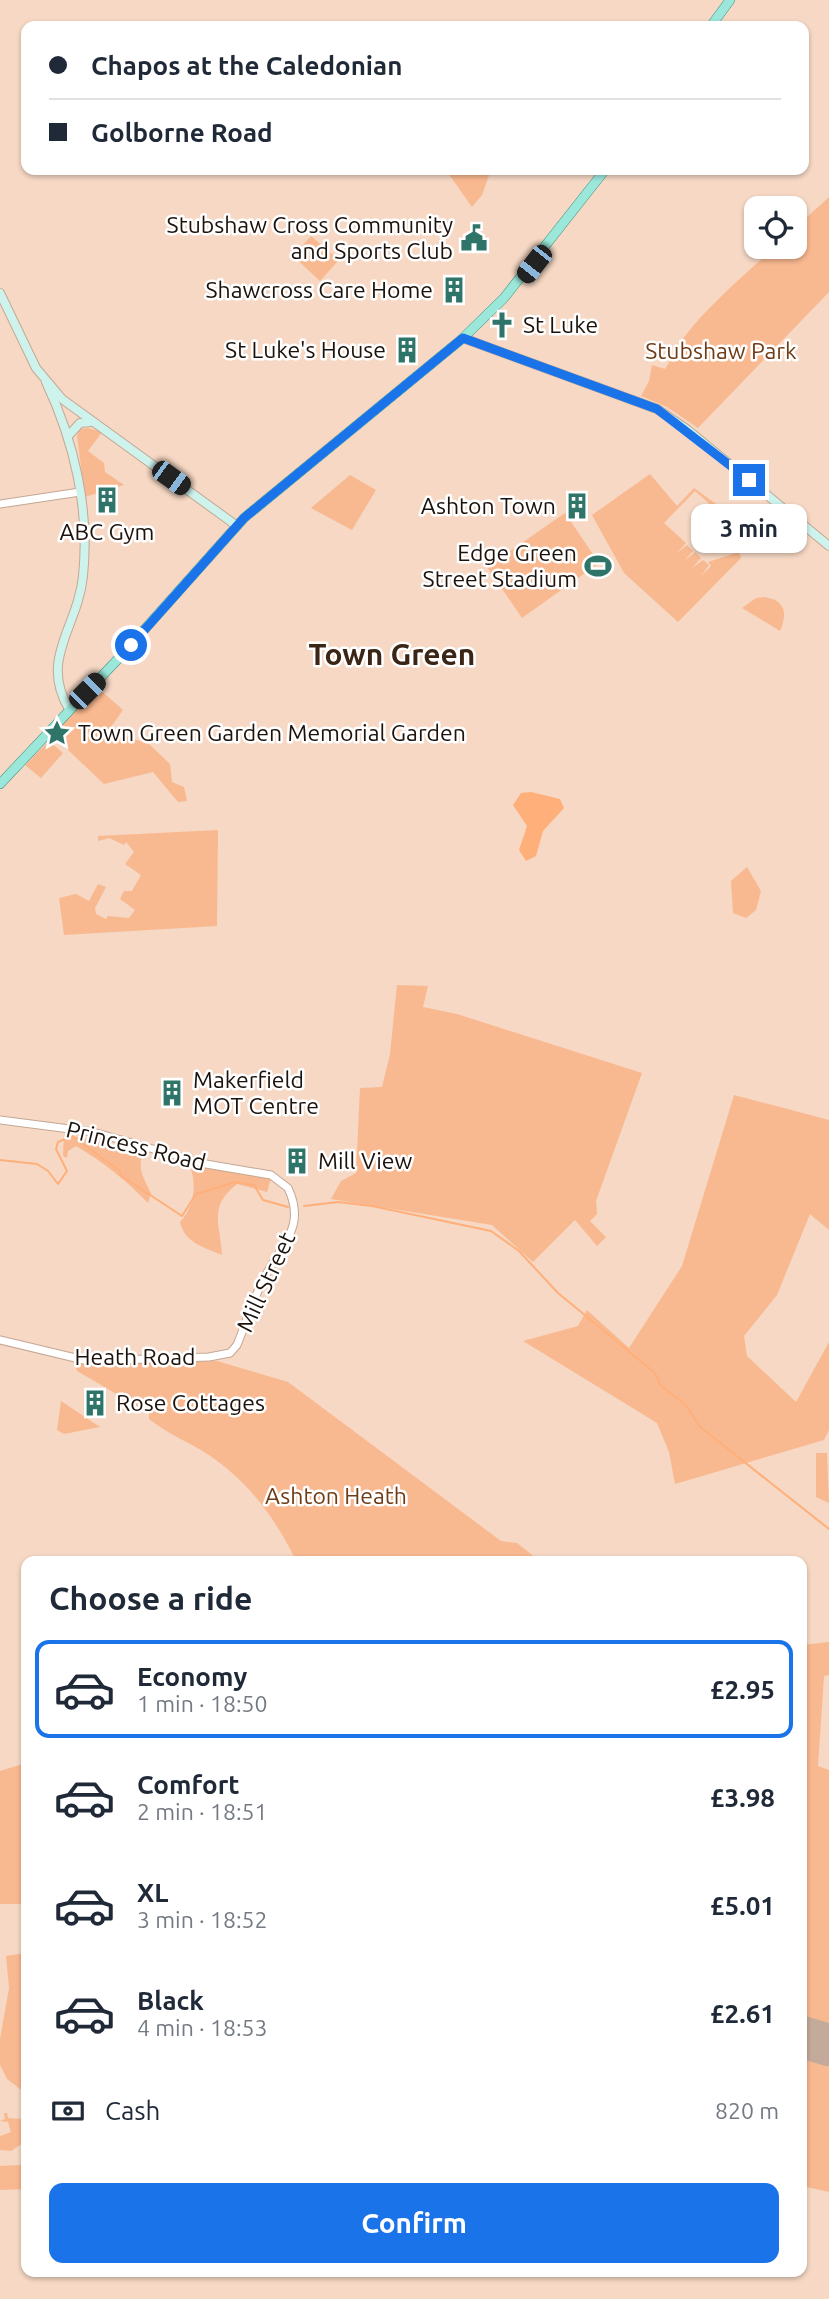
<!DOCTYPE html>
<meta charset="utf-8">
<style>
body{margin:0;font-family:Ubuntu,sans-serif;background:#f6f6f7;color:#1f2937;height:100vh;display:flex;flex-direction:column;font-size:26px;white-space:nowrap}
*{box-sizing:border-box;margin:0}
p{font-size:23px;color:#747a83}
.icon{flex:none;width:38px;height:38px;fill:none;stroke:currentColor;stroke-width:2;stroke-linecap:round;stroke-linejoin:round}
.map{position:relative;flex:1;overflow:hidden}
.panel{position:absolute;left:21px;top:1556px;width:786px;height:721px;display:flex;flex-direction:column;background:#fff;border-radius:14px;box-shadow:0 2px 5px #0004}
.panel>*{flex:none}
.guide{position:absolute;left:21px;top:21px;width:788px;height:154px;border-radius:14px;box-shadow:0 2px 5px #0004;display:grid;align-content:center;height:154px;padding:0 28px;background:#fff}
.tools{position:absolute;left:744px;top:196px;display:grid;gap:14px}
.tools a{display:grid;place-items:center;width:63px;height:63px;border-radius:14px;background:#fff;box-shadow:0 2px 5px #0004;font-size:35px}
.end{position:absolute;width:32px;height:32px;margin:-16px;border:9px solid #1a73e8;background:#fff;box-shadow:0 0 0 4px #fff}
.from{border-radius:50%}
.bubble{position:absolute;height:49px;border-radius:14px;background:#fff;box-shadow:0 2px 5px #0004;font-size:23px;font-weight:600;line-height:49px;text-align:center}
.car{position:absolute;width:21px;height:42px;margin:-21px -10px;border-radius:9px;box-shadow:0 0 5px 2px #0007;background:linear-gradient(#222 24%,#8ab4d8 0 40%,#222 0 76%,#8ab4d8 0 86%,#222 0)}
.guide b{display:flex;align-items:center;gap:24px;height:66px;font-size:26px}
.guide b+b{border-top:2px solid #e0e1e3}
.guide i{width:18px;height:18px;background:#1f2937}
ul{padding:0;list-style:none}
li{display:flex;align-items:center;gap:21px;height:98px;margin:0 14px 10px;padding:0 14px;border:4px solid transparent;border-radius:14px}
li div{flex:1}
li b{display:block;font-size:26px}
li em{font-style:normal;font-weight:600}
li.current{border-color:#1a73e8}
li>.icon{width:63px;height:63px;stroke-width:1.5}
h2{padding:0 28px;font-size:32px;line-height:84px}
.pay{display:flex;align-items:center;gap:18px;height:77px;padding:0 28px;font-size:26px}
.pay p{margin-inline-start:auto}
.button{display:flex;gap:14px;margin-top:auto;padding:14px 28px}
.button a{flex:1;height:80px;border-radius:14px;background:#1a73e8;color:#fff;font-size:28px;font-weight:600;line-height:80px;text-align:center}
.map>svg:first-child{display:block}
.green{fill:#f9b990}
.water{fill:#ffaf79}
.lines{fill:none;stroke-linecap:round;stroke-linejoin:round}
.stream{stroke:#ffaf79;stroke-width:2}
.runway{stroke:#c4aa9a;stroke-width:42}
.tertiary-casing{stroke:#c4a794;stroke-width:9}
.secondary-casing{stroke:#c4a794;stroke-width:10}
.primary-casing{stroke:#439281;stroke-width:10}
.tertiary{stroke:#fff;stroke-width:7}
.secondary{stroke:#cdf3ec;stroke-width:8}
.primary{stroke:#9be7da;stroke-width:9}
.route{stroke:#1a73e8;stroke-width:9}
.labels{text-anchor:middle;stroke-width:5;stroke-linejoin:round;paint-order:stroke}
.poi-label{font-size:23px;fill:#1c120b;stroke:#fff;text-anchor:end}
.park-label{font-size:23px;fill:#6f3c16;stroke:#fff}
.street-label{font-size:23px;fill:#1c120b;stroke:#fff}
.district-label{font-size:30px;font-weight:bold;fill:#3b2515;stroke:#fff}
</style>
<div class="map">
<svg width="829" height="2299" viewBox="0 0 829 2299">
<rect width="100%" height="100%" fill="#f6d8c4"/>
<g class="green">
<path d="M446 170H491L482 195 472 207Z"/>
<path d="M829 197V292L698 428 667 407 641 396 649 381 652 365 665 369C671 360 675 349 681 341 707 306 743 276 775 247H794L795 228Z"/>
<path d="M311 236 339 260 320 281 293 256Z"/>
<path d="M88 428 102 432 88 451 104 463 105 472 124 485 85 497 77 436 80 429Z"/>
<path d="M650 474 677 506 694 488 726 511 720 513 695 491 664 523 686 543 676 554 687 545 693 551 684 561 695 552 701 558 692 568 703 560 709 565 701 576 711 566 708 562 745 550 739 552 741 558 678 622 624 573 592 515Z"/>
<path d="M350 475 376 490 352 530 311 508Z"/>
<path d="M565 513 599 563 522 618 487 567Z"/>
<path d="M764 597C785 600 788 613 780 631L742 608 756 598Z"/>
<path d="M98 688 123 710 111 727 133 739 148 743 170 764 172 782 184 787 187 801 178 802 153 772 104 784 48 731Z"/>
<path d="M49 741 63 753 41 778 25 765Z"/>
<path d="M218 830 217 926 64 935 59 898 76 894 89 901 98 884 106 887 95 908 96 914 106 919 108 916 129 918 135 910 120 899 124 891H132L141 875 125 864 134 852 126 842 124 845 109 838 98 841V836Z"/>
<path d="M747 867 761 891 756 910 746 918 733 913 731 881Z"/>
<path d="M397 985 428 986 423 1007 457 1014 642 1073 596 1201 597 1214 590 1221 606 1237 597 1246 575 1220 533 1262 492 1225 331 1199 341 1181 356 1173 360 1088 382 1087 390 1054Z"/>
<path d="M734 1095 829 1120V1230L810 1214 777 1295 744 1336 747 1356 796 1402 829 1342V1430L824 1440 675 1484 669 1452 657 1423 523 1341 578 1326 587 1310 629 1348 682 1266Z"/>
<path d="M64 1134 144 1152C136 1167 144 1179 151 1193L148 1203C127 1181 103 1162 76 1146L68 1151 67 1158 63 1156Z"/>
<path d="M189 1163 271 1178 267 1192 237 1184C208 1207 220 1223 222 1255 203 1247 185 1243 180 1222 195 1207 197 1182 189 1163Z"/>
<path d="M217 1361 288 1382 501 1541 517 1543 540 1561H296C274 1515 245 1477 201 1450 183 1440 166 1432 149 1419V1413L77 1371 76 1368 80 1364Z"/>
<path d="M61 1401 100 1427 64 1434 57 1430Z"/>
<path d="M816 1453H827L829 1503 816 1497Z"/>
<path d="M829 1642V1675L824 1676 818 1766 829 1770V2192L802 2186V1645Z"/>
<path d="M26 1763V1904H0V1771Z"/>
<path d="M26 1953V2087L24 2092 7 2079 0 2065V2039L9 1988 6 1956Z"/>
<path d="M4 2113H7L8 2118 24 2119 21 2123 25 2131 23 2143 11 2151 0 2150V2136L11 2132 8 2122 0 2121 5 2119Z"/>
<path d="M26 2161V2189L0 2190V2166L21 2165Z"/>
</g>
<path class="water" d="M531 792 560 799 564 808 543 831 536 856 526 861 519 850 527 826 513 805 521 793Z"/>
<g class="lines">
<g class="stream">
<path d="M0 1160 37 1164 48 1171 58 1184 67 1171 56 1149 58 1142 72 1136 120 1171V1175L182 1216 196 1194 236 1182 254 1185 263 1200 288 1207"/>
<path d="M304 1206 338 1202 372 1206 491 1231 519 1251 558 1293 655 1373 661 1386 685 1404 700 1427 829 1529"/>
</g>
<path class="runway" d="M802 2037 829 2045"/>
<g class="tertiary-casing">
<g id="tertiary">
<path d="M0 504 80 492"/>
<path d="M0 1120 93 1132 206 1164 271 1175 288 1188C306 1226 283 1243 267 1273 254 1295 247 1321 237 1345L230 1353 209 1357 88 1361 0 1340"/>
</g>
</g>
<g class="secondary-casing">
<g id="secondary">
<path d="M0 293 36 368 62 399 237 526"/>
<path d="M463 338 657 409 688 430 829 546"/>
<path d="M46 382C74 441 90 509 83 576 78 627 39 659 69 709"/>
<path d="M69 435 80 423 91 422"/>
</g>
</g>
<g class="primary-casing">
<g id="primary">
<path d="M711 26 730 0"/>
<path d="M0 784 118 659 244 518 463 338 504 298 605 170"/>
</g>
</g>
<use href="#tertiary" class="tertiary"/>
<use href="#secondary" class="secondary"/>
<use href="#primary" class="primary"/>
</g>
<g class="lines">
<path class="route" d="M131 645 244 518 463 338 657 409 749 480"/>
</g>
<defs>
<g id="civic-bare" transform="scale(2.1)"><path d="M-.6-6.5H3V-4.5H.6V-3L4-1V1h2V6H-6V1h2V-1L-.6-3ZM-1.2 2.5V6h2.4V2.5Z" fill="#2f7468" stroke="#fff" stroke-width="2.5" paint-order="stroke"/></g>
<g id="building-bare" transform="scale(2.1)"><path d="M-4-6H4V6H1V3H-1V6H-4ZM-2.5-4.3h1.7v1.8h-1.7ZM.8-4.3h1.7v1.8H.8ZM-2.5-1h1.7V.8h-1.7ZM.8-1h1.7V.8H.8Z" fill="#2f7468" stroke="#fff" stroke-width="2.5" paint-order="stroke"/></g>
<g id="church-bare" transform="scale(2.1)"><path d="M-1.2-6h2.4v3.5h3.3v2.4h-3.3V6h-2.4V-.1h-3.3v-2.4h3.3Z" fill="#2f7468" stroke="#fff" stroke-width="2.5" paint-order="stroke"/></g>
<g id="stadium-bare" transform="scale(2.1)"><path d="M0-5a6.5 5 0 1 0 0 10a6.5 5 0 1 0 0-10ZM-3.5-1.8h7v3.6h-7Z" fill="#2f7468" stroke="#fff" stroke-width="2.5" paint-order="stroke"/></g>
<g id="sight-bare" transform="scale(2.1)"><path d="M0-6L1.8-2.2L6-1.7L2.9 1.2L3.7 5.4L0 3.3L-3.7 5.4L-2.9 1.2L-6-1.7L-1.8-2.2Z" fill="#2f7468" stroke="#fff" stroke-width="2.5" paint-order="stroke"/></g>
</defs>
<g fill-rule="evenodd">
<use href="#civic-bare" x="474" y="238"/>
<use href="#building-bare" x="454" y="290"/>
<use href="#church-bare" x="502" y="325"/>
<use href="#building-bare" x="407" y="350"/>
<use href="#building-bare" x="107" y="500"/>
<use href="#building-bare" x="577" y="506"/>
<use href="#stadium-bare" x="598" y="566"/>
<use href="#sight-bare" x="57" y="733"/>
<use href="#building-bare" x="172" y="1093"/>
<use href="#building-bare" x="297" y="1161"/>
<use href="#building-bare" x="95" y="1403"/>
</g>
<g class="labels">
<g class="poi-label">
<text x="453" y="233">Stubshaw Cross Community<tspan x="453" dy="26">and Sports Club</tspan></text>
<text x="433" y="298">Shawcross Care Home</text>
<text x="523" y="333" text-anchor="start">St Luke</text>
<text x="386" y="358">St Luke's House</text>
<text x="556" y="514">Ashton Town</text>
<text x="107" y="540" text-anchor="middle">ABC Gym</text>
<text x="577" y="561">Edge Green<tspan x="577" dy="26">Street Stadium</tspan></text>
<text x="78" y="741" text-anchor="start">Town Green Garden Memorial Garden</text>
<text x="193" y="1088" text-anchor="start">Makerfield<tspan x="193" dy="26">MOT Centre</tspan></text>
<text x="318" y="1169" text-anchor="start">Mill View</text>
<text x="116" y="1411" text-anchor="start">Rose Cottages</text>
</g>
<g class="park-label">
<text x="721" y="359">Stubshaw Park</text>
<text x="336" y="1504">Ashton Heath</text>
</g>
<g class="street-label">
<text transform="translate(136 1146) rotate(14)" y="8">Princess Road</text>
<text transform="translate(266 1282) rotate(-65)" y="8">Mill Street</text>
<text x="135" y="1365">Heath Road</text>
</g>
<g class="district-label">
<text x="392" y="665">Town Green</text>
</g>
</g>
</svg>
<div class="tools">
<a><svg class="icon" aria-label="locate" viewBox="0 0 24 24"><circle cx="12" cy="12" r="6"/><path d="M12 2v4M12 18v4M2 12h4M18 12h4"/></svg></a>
</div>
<i class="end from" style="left:131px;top:645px"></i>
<i class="end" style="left:749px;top:480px"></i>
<div class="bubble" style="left:691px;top:504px;width:116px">3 min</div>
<i class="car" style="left:534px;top:264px;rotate:218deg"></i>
<i class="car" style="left:171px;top:478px;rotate:126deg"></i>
<i class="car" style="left:87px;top:691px;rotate:45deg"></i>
<div class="guide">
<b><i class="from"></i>Chapos at the Caledonian</b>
<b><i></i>Golborne Road</b>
</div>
<section class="panel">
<h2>Choose a ride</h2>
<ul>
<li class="current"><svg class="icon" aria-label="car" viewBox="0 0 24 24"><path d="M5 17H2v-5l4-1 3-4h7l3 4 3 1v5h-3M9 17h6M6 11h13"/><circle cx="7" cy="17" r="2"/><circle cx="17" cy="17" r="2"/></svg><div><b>Economy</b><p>1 min · 18:50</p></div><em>£2.95</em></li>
<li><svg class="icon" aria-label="car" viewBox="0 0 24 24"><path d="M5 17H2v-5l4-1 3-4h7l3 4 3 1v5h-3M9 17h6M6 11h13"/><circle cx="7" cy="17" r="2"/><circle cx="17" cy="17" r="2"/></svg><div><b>Comfort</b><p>2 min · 18:51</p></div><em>£3.98</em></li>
<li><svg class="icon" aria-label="car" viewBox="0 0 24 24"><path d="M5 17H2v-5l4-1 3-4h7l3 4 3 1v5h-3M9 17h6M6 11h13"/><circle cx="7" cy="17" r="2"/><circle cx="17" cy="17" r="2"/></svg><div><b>XL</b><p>3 min · 18:52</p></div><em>£5.01</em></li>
<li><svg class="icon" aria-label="car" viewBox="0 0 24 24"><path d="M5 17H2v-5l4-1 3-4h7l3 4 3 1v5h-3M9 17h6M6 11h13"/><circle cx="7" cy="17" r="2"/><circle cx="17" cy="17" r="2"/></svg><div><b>Black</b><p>4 min · 18:53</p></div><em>£2.61</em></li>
</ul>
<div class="pay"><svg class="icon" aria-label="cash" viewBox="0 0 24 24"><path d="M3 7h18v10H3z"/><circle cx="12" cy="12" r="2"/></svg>Cash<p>820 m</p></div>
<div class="button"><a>Confirm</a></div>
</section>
</div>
